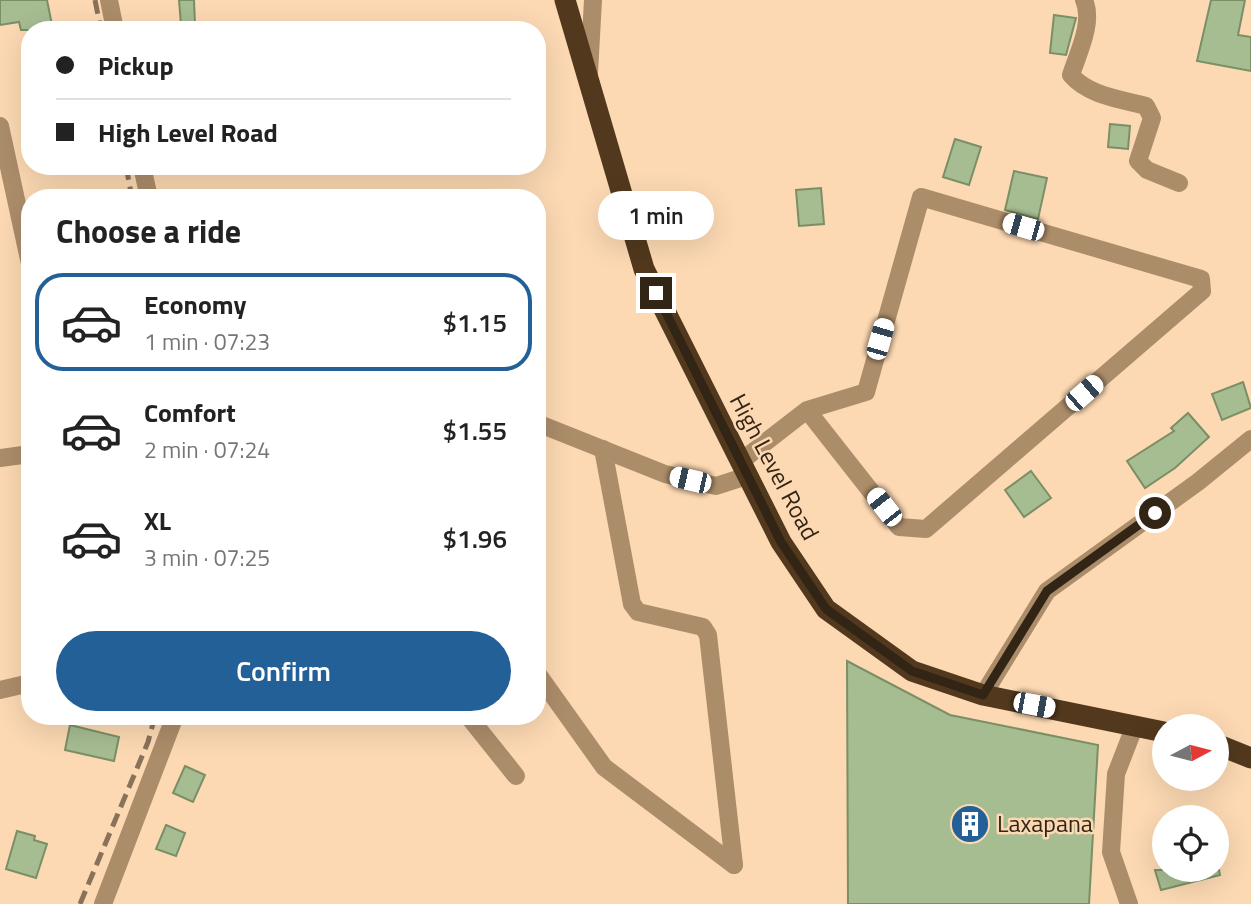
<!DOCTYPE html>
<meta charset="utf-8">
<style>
body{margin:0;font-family:"Titillium Web",sans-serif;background:#f6f6f6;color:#222;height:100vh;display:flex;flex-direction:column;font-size:26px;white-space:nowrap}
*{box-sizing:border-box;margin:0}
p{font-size:23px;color:#767676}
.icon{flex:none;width:38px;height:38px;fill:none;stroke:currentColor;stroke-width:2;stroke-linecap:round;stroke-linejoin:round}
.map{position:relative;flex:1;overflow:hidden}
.side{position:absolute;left:21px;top:189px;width:525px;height:536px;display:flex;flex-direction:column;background:#fff;border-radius:28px;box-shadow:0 7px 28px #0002}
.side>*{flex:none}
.hud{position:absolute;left:21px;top:21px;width:525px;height:154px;border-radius:28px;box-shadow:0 7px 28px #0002;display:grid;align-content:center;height:154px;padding:0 35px;background:#fff}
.needle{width:46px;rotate:83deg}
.buttons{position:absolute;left:1152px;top:714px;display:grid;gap:14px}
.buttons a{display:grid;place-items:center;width:77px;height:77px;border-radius:50%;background:#fff;box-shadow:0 7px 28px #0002;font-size:35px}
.end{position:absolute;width:32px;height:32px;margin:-16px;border:9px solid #322516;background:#fff;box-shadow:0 0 0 4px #fff}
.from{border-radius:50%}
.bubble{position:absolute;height:49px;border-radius:24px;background:#fff;box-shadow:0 7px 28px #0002;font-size:23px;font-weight:600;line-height:49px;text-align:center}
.car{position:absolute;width:21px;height:42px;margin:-21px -10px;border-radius:9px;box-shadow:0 0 5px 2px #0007;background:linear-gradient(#fff 24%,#345 0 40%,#fff 0 76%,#345 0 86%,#fff 0)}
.hud b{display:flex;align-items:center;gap:24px;height:66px;font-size:26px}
.hud b+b{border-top:2px solid #e0e0e0}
.hud i{width:18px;height:18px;background:#222}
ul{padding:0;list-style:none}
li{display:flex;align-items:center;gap:21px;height:98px;margin:0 14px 10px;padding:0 21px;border:4px solid transparent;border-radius:28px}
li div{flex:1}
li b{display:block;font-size:26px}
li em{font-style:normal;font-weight:600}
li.selected{border-color:#236097}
li>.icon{width:63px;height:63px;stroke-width:1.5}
h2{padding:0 35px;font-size:32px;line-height:84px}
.cta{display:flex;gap:14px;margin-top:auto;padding:14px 35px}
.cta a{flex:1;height:80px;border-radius:42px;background:#236097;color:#fff;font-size:28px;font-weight:600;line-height:80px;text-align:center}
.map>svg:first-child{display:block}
.building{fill:#a6bc91;stroke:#7b8f66;stroke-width:2}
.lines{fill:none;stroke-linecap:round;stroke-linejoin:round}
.minor{stroke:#ac8d6a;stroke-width:18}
.highway{stroke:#52391d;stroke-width:21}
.rail{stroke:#897259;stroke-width:5;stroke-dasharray:14 7;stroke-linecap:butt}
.route{stroke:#322516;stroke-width:9}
.labels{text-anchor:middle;stroke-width:5;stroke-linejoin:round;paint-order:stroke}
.street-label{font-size:24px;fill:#322516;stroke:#fcd9b3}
.poi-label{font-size:24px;fill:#322516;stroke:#fcd9b3;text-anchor:start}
</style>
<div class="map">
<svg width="1251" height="904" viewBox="0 0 1251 904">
<rect width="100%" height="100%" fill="#fcd9b3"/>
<g class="building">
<path d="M0 0H47L53 30H21L19 22 0 25Z"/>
<path d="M179 0H194L195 24 181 25Z"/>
<path d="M1211 0H1245L1238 35 1251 37V71L1197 61Z"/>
<path d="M1054 15 1076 18 1066 55 1050 53Z"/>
<path d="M1110 124 1130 126 1128 149 1108 147Z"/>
<path d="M955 139 981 147 969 185 943 177Z"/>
<path d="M1014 171 1047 178 1038 219 1005 210Z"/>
<path d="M821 188 824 224 799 226 796 190Z"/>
<path d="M1243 382 1251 408 1222 420 1212 394Z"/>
<path d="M1188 413 1209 437 1175 468 1145 488 1127 461 1174 431 1171 428Z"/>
<path d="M1031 471 1051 498 1024 517 1005 490Z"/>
<path d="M847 661 950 715 1098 745 1089 904H848Z"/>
<path d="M70 725 119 737 114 761 65 750Z"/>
<path d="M185 766 205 775 193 802 173 793Z"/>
<path d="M166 825 185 833 176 856 156 849Z"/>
<path d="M17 831 35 836 34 840 47 844 36 878 6 869Z"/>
<path d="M1155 870H1219L1220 875 1161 890Z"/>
</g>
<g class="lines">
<g class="minor">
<path d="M109 0 115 30"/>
<path d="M1084 0C1094 22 1078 53 1071 75 1089 96 1121 99 1146 106L1152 118 1138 161 1147 170 1179 183"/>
<path d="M589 73 593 0"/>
<path d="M0 126 30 264"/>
<path d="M142 166 149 198"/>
<path d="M537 423 665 474 716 486 747 476"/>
<path d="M603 449 632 604 638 612 703 627 708 635 734 865"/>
<path d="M0 458 30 454"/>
<path d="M740 462 807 410 866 392 921 197 1201 279 1202 291 926 529 899 527 807 410"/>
<path d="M537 673 604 767 734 865"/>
<path d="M0 690 30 683"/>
<path d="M983 695 1047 591 1198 482 1251 439"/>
<path d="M468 716 516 776"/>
<path d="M103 904 175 716"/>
<path d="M1129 904 1111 852 1116 774 1135 725"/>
</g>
<g class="highway">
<path d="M565 0 644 269 781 542 826 609 912 671 983 695 1164 732"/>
<path d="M1216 744 1251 758"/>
</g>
<g class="rail">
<path d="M95 0 101 30"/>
<path d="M126 166 132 198"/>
<path d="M80 904 148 742 155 716"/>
</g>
</g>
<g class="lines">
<path class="route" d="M656 293 781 542 826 609 912 671 983 695 1047 591 1155 513"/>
</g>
<defs>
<g id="building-disc" transform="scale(2.0125)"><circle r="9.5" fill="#236097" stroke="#fcd9b3"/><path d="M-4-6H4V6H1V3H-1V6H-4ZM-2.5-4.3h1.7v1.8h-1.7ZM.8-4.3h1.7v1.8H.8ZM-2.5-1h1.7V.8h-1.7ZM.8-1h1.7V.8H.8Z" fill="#fff"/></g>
</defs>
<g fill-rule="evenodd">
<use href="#building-disc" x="970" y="824"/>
</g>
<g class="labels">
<g class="street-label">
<text transform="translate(774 467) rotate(62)" y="8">High Level Road</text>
</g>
<g class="poi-label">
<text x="997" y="832">Laxapana</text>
</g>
</g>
</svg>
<div class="buttons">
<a><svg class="needle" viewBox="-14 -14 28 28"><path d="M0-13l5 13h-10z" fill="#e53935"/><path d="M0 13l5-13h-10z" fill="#767676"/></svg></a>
<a><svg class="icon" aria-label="locate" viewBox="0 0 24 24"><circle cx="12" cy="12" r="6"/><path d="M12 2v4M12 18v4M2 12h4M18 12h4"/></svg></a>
</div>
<i class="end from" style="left:1155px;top:513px"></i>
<i class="end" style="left:656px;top:293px"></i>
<div class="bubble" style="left:598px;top:191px;width:116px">1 min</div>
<i class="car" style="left:1023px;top:227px;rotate:286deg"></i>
<i class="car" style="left:880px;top:339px;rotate:16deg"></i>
<i class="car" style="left:1084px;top:393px;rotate:49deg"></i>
<i class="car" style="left:690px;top:480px;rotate:283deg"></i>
<i class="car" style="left:884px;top:507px;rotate:322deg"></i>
<i class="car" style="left:1034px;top:705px;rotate:101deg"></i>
<div class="hud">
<b><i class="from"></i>Pickup</b>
<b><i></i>High Level Road</b>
</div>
<section class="side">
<h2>Choose a ride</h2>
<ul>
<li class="selected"><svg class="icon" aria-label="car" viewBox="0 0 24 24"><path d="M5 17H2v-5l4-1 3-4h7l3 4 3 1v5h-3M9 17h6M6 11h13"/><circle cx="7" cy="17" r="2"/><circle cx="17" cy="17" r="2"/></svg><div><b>Economy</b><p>1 min · 07:23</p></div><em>$1.15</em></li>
<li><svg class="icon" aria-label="car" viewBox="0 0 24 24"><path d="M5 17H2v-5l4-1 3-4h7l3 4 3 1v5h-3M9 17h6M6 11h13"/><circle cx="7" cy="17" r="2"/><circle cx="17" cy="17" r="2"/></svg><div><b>Comfort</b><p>2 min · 07:24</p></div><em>$1.55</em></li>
<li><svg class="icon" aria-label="car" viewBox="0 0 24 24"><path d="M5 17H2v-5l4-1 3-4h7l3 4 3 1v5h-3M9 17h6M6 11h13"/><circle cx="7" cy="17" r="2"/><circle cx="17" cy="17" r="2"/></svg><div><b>XL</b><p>3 min · 07:25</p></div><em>$1.96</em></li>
</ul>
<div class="cta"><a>Confirm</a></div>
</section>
</div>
